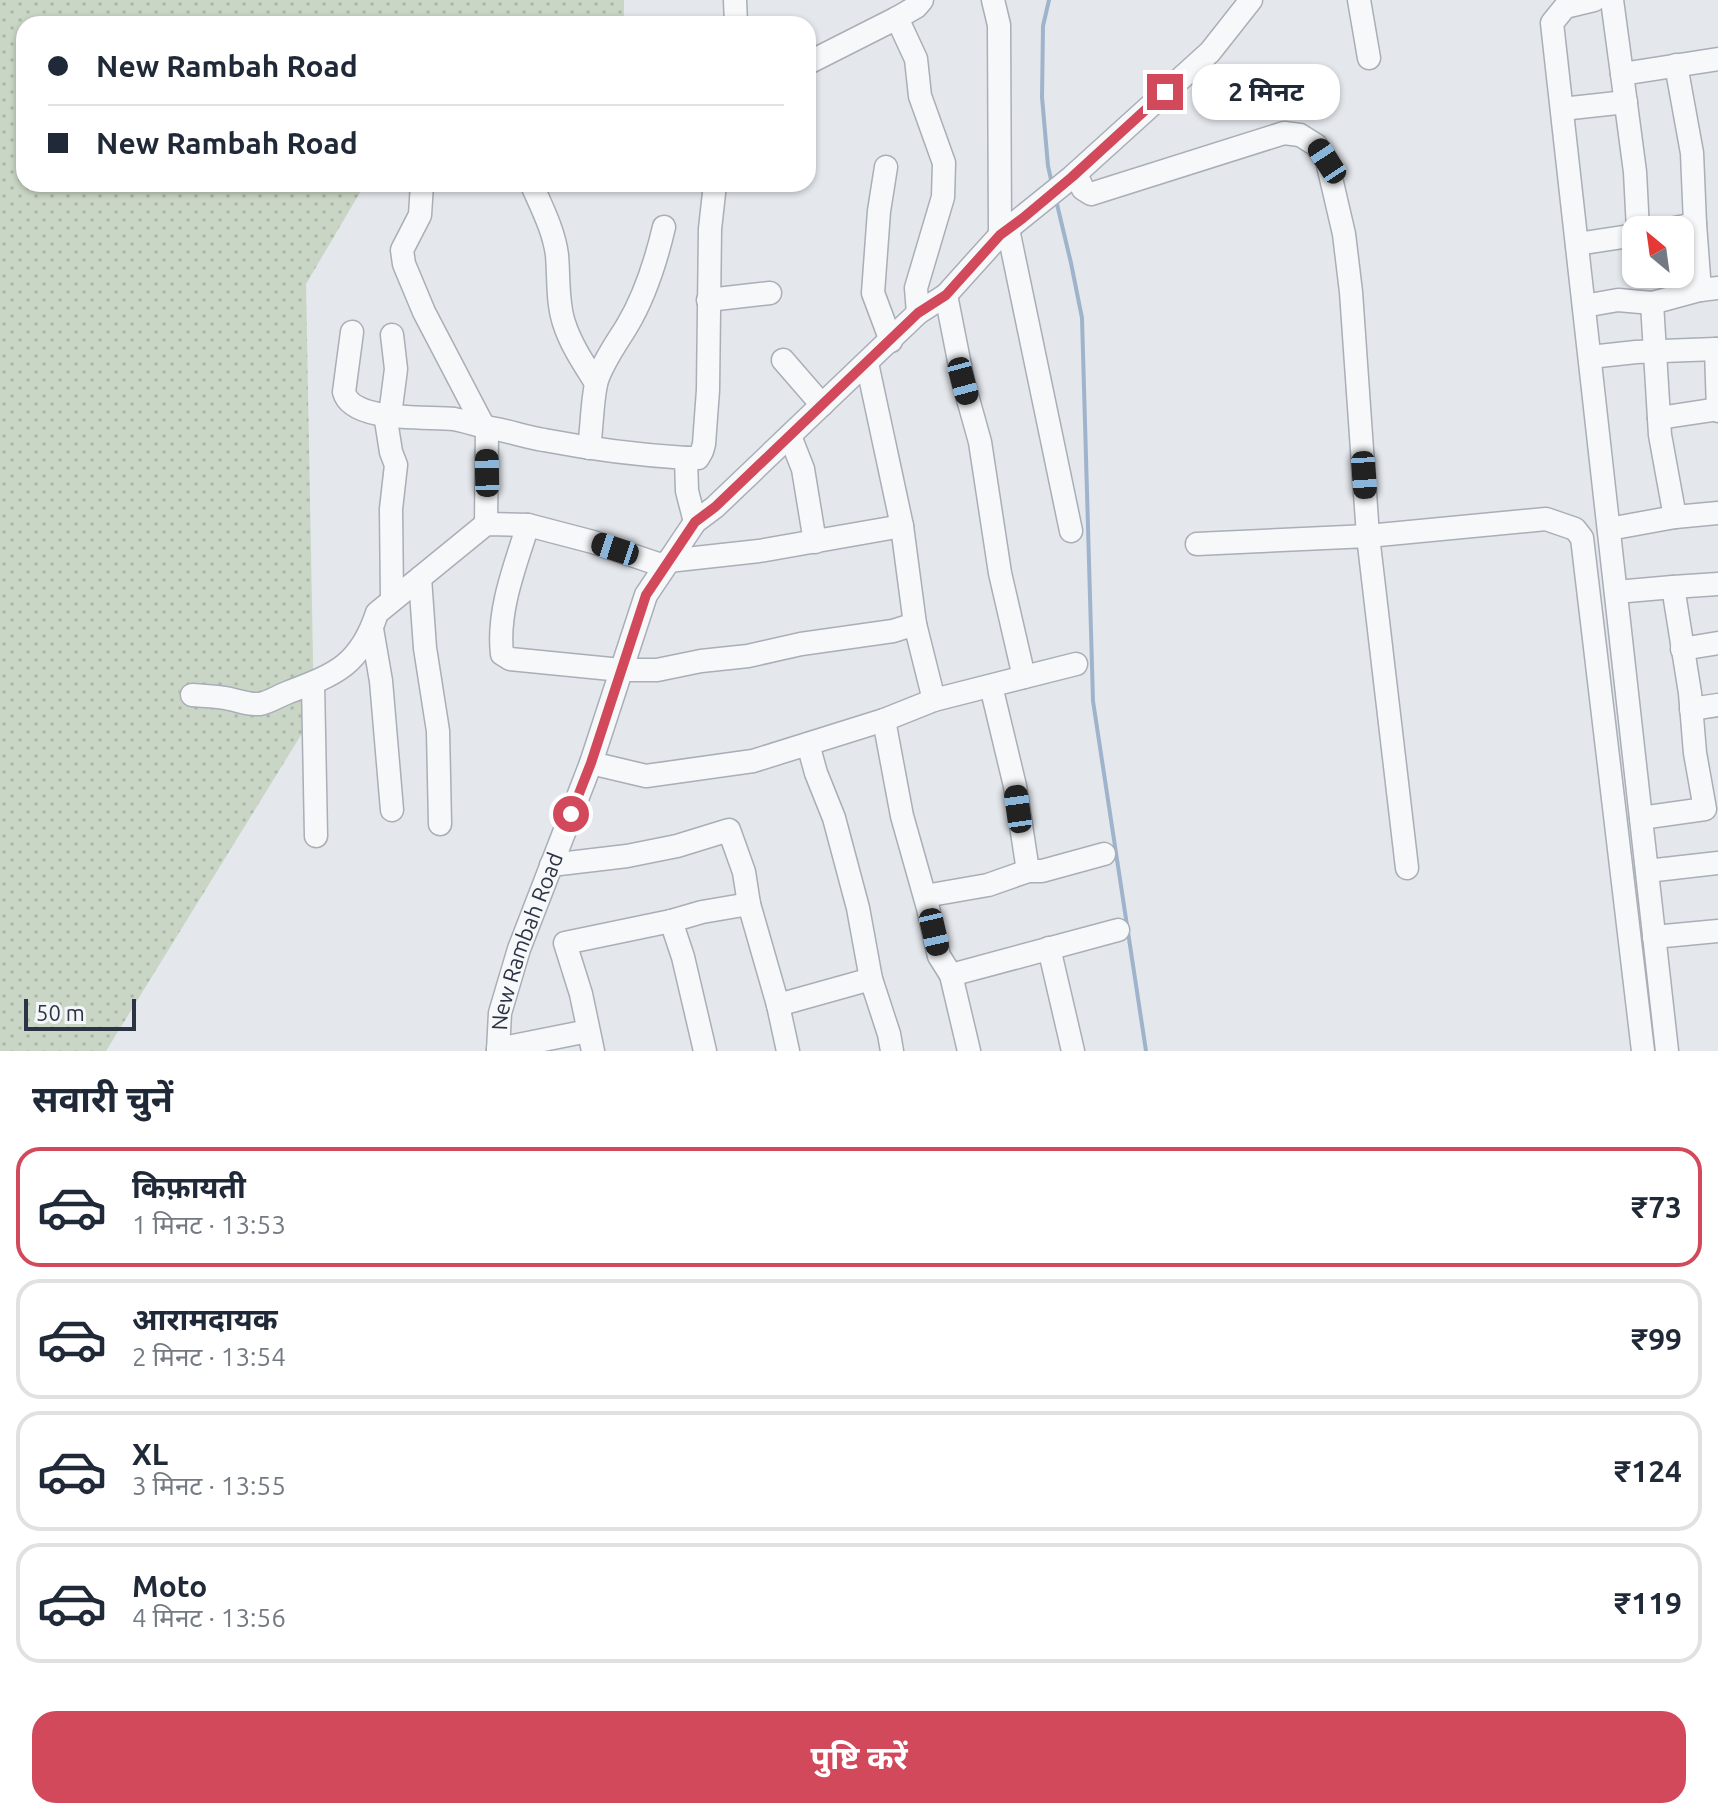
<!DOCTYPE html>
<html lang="hi">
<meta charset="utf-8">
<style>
body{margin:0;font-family:Ubuntu,"Noto Sans Devanagari",sans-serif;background:#f6f6f7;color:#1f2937;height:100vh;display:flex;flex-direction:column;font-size:30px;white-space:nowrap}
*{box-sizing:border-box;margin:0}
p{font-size:26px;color:#747a83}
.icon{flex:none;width:44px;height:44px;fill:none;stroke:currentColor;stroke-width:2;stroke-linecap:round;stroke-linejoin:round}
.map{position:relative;height:1051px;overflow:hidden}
.details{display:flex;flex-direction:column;background:#fff;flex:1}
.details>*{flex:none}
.banner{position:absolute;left:16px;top:16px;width:800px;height:176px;border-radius:24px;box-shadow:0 2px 6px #0004;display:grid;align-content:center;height:176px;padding:0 32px;background:#fff}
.needle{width:52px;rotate:331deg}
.controls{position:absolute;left:1622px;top:216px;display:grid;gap:16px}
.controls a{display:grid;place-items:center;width:72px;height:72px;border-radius:16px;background:#fff;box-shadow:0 2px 6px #0004;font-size:40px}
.scale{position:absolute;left:24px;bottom:20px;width:112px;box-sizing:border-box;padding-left:8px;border:4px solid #2b3445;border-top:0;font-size:22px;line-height:28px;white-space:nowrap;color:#2b3445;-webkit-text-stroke:6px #f4f6f9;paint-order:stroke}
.end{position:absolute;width:36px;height:36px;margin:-18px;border:10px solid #d1495b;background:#fff;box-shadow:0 0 0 4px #fff}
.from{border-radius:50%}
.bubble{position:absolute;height:56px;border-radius:24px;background:#fff;box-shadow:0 2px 6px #0004;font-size:26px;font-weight:700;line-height:56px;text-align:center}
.car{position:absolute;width:24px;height:48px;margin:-24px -12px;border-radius:10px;box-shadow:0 0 6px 2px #0007;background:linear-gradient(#222 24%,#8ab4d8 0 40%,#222 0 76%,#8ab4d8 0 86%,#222 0)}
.banner b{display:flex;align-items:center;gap:28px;height:76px;font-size:30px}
.banner b+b{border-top:2px solid #e0e1e3}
.banner i{width:20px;height:20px;background:#1f2937}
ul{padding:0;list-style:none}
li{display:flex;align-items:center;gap:24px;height:120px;margin:0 16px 12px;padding:0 16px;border:4px solid #e0e1e3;border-radius:24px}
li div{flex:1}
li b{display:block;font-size:30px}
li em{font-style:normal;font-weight:700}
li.active{border-color:#d1495b}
li>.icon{width:72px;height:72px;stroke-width:1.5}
h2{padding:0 32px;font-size:36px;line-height:96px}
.button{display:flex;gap:16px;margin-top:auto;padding:16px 32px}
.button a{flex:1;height:92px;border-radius:24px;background:#d1495b;color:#fff;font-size:32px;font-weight:700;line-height:92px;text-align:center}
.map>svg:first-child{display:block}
.green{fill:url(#green-dots)}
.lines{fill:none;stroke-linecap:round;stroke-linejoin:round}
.stream{stroke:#9fb4cc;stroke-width:4}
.minor-casing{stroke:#a9aeb7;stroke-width:25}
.minor{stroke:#f7f8fa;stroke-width:22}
.route{stroke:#d1495b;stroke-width:10}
.labels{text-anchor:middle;stroke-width:7;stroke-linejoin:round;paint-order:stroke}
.street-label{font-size:22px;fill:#2b3445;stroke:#f4f6f9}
</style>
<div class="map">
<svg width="1718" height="1051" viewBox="0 0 1718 1051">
<defs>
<pattern id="green-dots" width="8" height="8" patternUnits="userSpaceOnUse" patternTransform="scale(2)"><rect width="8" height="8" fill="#c9d6c5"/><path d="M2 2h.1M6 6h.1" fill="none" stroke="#adb8ab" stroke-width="1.8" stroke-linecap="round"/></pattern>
</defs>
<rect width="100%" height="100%" fill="#e4e7ec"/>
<path class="green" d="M0 0H624V24H24V184H365L306 284 314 714 106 1051H0Z"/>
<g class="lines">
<g class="stream">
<path d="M1049 0 1043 26 1042 97 1048 166 1052 184"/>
<path d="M1056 200 1071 263 1082 318 1093 701 1146 1051"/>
</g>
<g class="minor-casing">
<g id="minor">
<path d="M735 0 736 24"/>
<path d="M993 0 999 25 1000 235"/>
<path d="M1359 0 1369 58"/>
<path d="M1594 0 1565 7 1552 23 1667 1051"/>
<path d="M1612 0 1622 74"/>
<path d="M897 18 916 59 920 96 944 163 943 197 916 288 918 313"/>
<path d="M808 63 897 18 916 7 922 0"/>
<path d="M1676 65 1692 153 1695 224"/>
<path d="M1562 109 1626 102"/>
<path d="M886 167 879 211 873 293 891 341"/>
<path d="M1076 174 1083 189 1091 194 1284 133 1300 135 1316 145 1327 161 1344 234 1351 292 1368 536 1546 519 1575 529 1582 538 1643 1051"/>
<path d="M422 184 420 215 402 250 404 264 424 312 484 427C504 429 524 437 544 440 591 449 638 455 686 458L687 491 695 522"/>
<path d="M532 185C542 208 554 231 557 255 559 278 557 302 564 323 571 345 584 364 596 383"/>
<path d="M1008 229 1071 531"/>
<path d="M1638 230 1635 172 1622 74 1718 59"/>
<path d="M1665 230 1695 224 1700 290"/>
<path d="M1577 244 1636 235"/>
<path d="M946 295 963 381 980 442 1000 573 1024 677"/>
<path d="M708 300 770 293"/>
<path d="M1652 303 1660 435 1675 517"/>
<path d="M1584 306 1618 300 1652 303 1700 290 1718 288"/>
<path d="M352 332 344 392C352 423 428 416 454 419 464 421 474 424 484 427"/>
<path d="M1718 349H1716L1718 411"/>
<path d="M1590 357 1636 352 1716 349"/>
<path d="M783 360 822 405"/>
<path d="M385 414 391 452 396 465 391 509 392 600"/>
<path d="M390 415 396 369 392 335"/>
<path d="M1659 418 1718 409"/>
<path d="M790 436 803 469 815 542"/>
<path d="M589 448C592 428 592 398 597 380 604 360 616 344 627 326 645 296 656 261 664 227"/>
<path d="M686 458H698L702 451 704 444 708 390 710 229 715 184"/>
<path d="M486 524 487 427"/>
<path d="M528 525C515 566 497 611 502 654L510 659 621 670H657L701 661 748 656 801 644 893 631 915 624"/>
<path d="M1609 529 1675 517 1718 513"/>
<path d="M1197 544 1368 536 1407 868"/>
<path d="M668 561 759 551 902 526"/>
<path d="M420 578 425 648 438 731 440 824"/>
<path d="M1616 592 1673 587"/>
<path d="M372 629 381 681 392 810"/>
<path d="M1682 649 1718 643"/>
<path d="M313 683 316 836"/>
<path d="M991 686 1015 786 1028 871"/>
<path d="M192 695C204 696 218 696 230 699 240 701 249 705 260 704 270 702 280 695 289 692 336 674 360 665 377 613L486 524 528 525 593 542 664 566"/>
<path d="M934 700 1076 664"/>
<path d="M1691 709 1718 705"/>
<path d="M884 720 902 816 928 908 939 956 951 975 969 1051"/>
<path d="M808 744 816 773 834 818 858 908 871 979 889 1034 892 1051"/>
<path d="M591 763 646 776 753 761 884 720 934 700 915 624 902 526 867 363"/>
<path d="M1641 818 1705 809 1695 753 1690 693 1673 587 1718 584"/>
<path d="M551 865 627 856 677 846 729 830 744 872 749 904 778 1005 788 1051"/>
<path d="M1647 871 1718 863"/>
<path d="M925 896 988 885 1028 871H1042L1104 854"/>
<path d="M671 921 683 957 705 1051"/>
<path d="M1654 937 1718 931"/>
<path d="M1049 948 1073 1051"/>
<path d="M951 975 1118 930"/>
<path d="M778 1005 871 979"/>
<path d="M498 1049 588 1031"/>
<path id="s1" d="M498 1051 500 1013 519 949 591 763 646 595 695 522 715 507 918 313 946 295 1000 235 1072 177 1210 52 1251 0"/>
<path d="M593 1051 581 994 565 943 671 921 702 912 749 904"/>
</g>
</g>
<use href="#minor" class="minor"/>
</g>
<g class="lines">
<path class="route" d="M571 814 591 763 646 595 695 522 715 507 918 313 946 295 1000 235 1023 218 1072 177 1165 92"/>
</g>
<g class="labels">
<g class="street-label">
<text dy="8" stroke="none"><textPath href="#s1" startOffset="114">New Rambah Road</textPath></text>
</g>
</g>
</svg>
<div class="controls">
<a><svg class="needle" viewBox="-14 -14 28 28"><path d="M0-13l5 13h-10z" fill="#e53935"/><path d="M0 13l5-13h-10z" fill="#747a83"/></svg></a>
</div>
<div class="scale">50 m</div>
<i class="end from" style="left:571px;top:814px"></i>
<i class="end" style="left:1165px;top:92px"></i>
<div class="bubble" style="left:1192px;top:64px;width:148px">2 मिनट</div>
<i class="car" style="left:1327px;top:161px;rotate:327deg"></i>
<i class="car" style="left:963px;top:381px;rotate:165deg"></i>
<i class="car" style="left:487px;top:473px;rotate:359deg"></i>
<i class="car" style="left:1364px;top:475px;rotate:176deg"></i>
<i class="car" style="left:615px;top:549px;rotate:288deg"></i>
<i class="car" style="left:1018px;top:809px;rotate:352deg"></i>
<i class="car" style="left:934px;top:932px;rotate:167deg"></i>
<div class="banner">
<b><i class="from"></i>New Rambah Road</b>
<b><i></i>New Rambah Road</b>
</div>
</div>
<section class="details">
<h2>सवारी चुनें</h2>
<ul>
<li class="active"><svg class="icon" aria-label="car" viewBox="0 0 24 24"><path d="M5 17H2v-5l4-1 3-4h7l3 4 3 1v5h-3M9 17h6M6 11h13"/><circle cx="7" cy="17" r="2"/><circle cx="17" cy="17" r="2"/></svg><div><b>किफ़ायती</b><p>1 मिनट · 13:53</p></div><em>₹73</em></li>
<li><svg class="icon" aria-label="car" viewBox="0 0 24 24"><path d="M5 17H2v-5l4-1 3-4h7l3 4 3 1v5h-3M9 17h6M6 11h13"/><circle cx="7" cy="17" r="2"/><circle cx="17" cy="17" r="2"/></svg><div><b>आरामदायक</b><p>2 मिनट · 13:54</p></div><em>₹99</em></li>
<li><svg class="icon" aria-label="car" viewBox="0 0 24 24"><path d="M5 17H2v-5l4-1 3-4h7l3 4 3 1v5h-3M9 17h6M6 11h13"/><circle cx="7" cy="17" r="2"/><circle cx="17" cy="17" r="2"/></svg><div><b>XL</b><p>3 मिनट · 13:55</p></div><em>₹124</em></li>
<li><svg class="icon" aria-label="car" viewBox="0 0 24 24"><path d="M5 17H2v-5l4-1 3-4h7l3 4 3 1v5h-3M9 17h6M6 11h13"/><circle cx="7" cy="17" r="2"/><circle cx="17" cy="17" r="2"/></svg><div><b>Moto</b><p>4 मिनट · 13:56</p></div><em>₹119</em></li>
</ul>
<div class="button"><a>पुष्टि करें</a></div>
</section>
